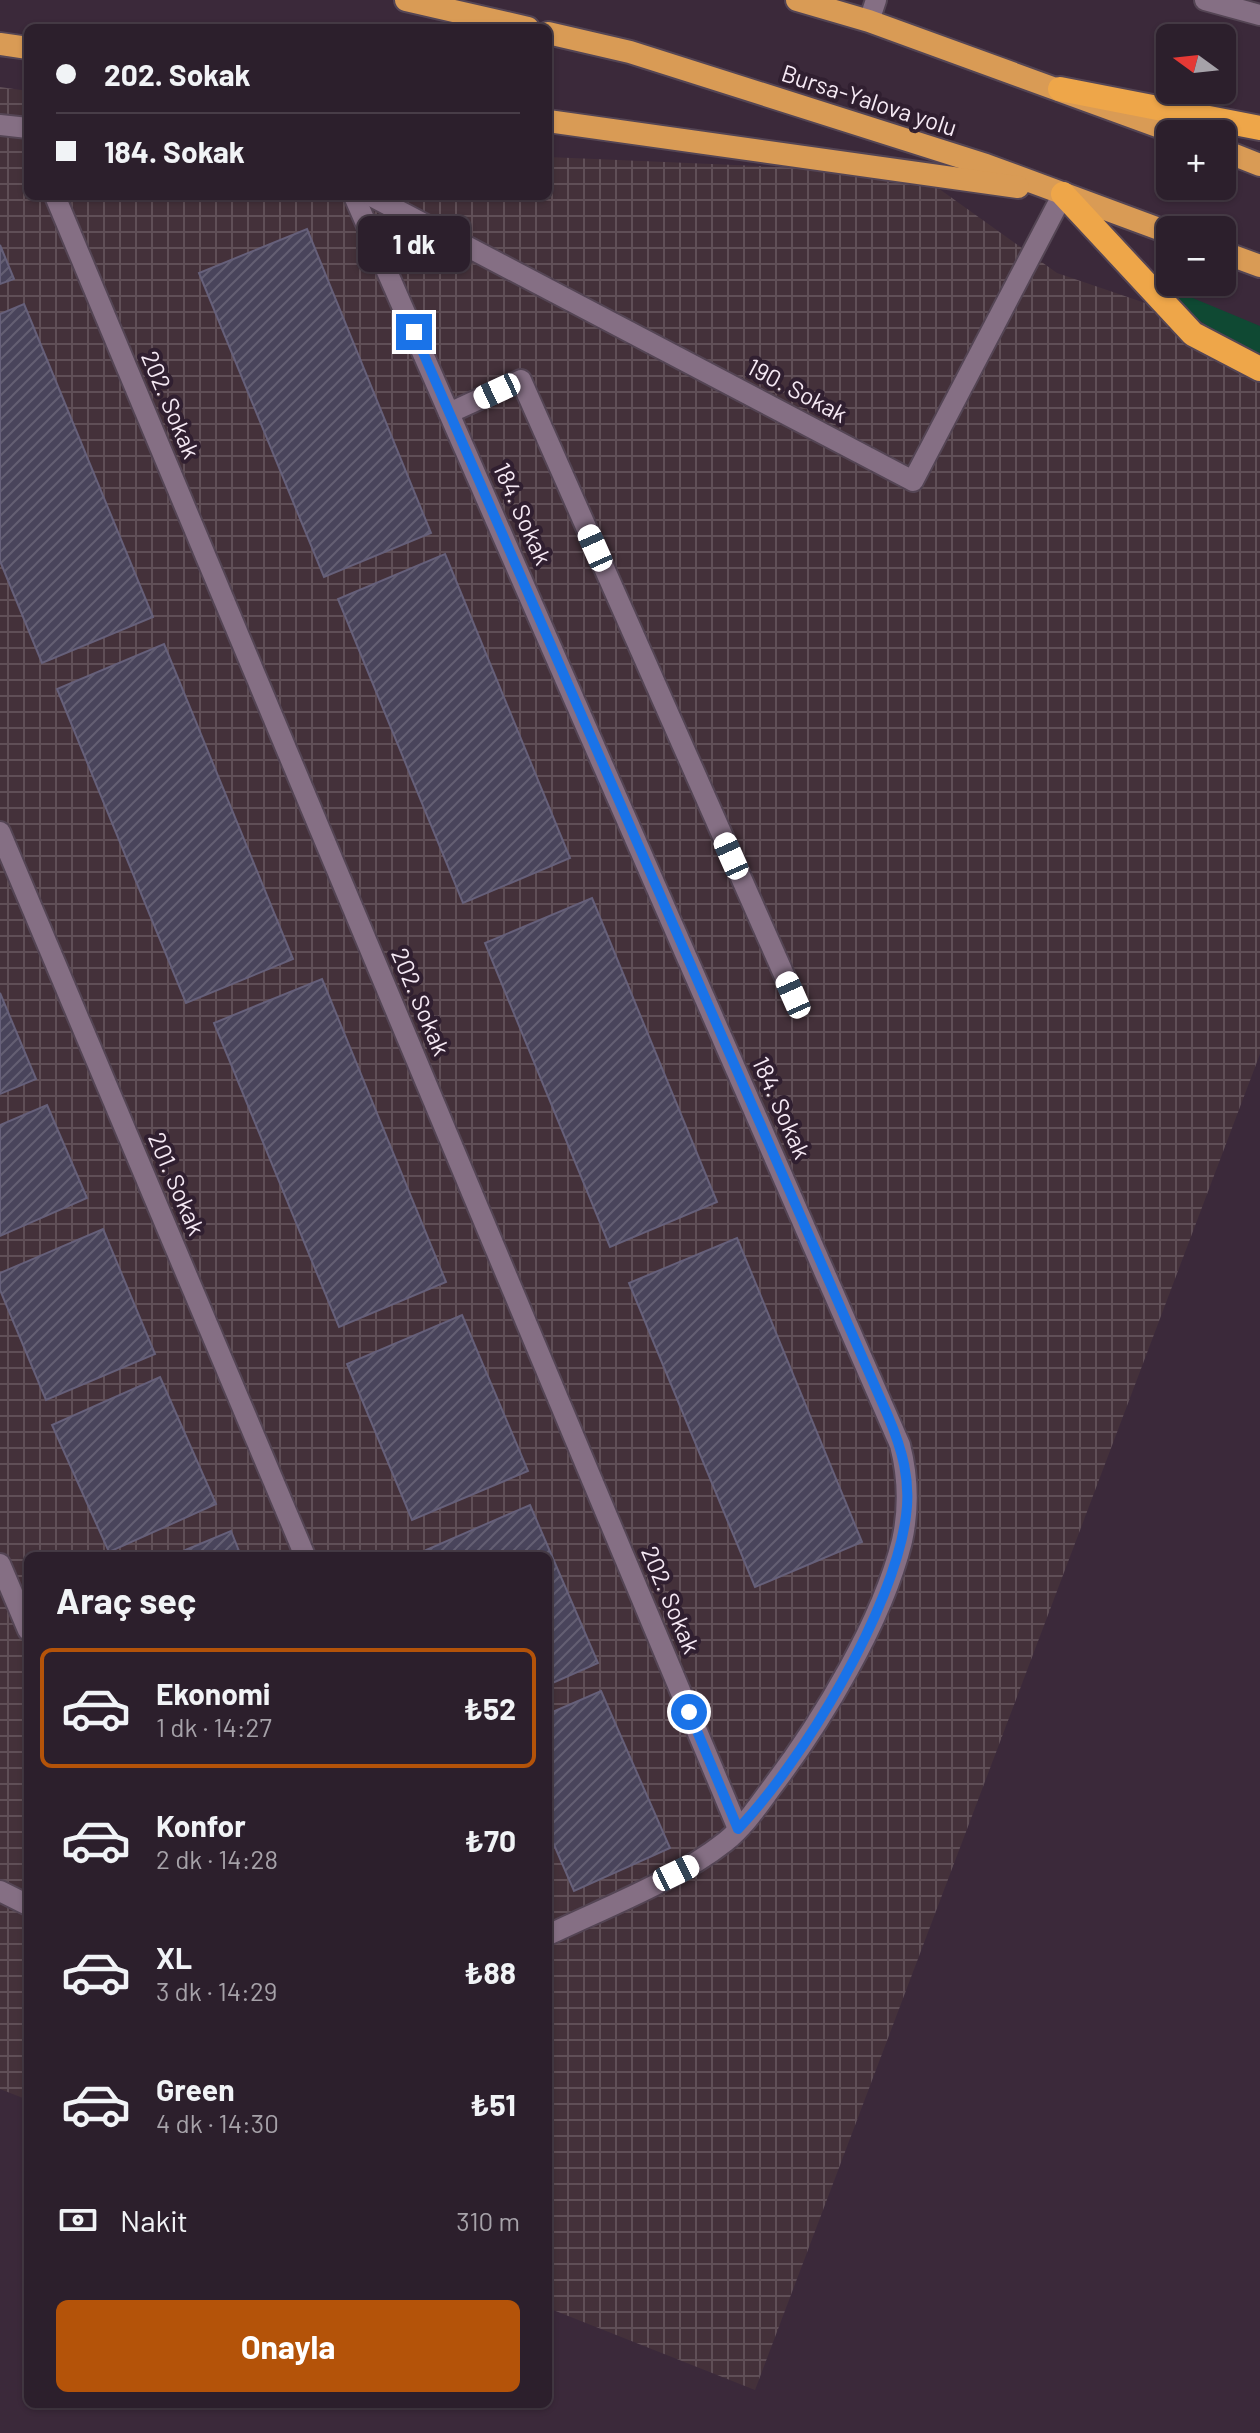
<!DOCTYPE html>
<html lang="tr">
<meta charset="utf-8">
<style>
body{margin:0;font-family:Barlow,sans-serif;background:#342734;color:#f1f3f6;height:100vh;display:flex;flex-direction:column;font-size:30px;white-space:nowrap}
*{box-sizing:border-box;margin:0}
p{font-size:26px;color:#a6a2a9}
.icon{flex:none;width:44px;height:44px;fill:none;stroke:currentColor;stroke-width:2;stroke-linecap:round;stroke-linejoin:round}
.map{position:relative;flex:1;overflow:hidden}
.details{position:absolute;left:24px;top:1552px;width:528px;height:856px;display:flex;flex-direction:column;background:#2c1f2c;border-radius:12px;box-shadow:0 2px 6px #0004,0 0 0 2px #483d48}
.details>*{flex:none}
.guide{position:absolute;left:24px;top:24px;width:528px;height:176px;border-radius:12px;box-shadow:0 2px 6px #0004,0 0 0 2px #483d48;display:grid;align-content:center;height:176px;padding:0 32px;background:#2c1f2c}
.needle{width:52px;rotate:285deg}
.buttons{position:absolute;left:1156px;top:24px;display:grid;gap:16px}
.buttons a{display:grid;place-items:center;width:80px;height:80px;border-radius:12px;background:#2c1f2c;box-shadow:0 2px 6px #0004,0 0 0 2px #483d48;font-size:40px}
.end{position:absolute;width:36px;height:36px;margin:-18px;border:10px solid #1a73e8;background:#fff;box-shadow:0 0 0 4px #fff}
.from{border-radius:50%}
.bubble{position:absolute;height:56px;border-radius:12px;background:#2c1f2c;box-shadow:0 2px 6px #0004,0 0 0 2px #483d48;font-size:26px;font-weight:700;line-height:56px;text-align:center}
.car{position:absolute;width:24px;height:48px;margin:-24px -12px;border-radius:10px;box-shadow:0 0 6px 2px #0007;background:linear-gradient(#fff 24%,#345 0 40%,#fff 0 76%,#345 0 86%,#fff 0)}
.guide b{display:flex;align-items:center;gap:28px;height:76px;font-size:30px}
.guide b+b{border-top:2px solid #483d48}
.guide i{width:20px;height:20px;background:#f1f3f6}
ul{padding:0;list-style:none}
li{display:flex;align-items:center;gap:24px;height:120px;margin:0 16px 12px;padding:0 16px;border:4px solid transparent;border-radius:12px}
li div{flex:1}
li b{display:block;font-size:30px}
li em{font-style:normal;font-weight:700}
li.on{border-color:#b45309}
li>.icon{width:72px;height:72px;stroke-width:1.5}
h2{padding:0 32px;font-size:36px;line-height:96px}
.pay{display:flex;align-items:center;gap:20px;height:88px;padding:0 32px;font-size:30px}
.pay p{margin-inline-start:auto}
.primary-button{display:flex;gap:16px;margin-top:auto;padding:16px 32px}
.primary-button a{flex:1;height:92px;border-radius:12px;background:#b45309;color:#fff;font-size:32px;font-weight:700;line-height:92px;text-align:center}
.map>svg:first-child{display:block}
.industrial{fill:url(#industrial-grid)}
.grass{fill:#0f4933}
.building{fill:url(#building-hatch);stroke:#66607a;stroke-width:2}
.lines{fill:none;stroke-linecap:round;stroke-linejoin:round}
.service-casing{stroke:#544554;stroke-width:24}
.minor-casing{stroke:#544554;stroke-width:24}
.trunk-casing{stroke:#544554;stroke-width:26}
.motorway-casing{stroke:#544554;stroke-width:28}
.service{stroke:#856f84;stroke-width:20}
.minor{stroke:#856f84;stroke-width:20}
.trunk{stroke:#d99b55;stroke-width:22}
.motorway{stroke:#eea649;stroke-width:24}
.route{stroke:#1a73e8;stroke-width:10}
.labels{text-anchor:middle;stroke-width:8;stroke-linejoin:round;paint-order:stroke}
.street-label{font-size:24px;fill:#f5e9f4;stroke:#301f30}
</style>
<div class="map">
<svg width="1260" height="2433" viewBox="0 0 1260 2433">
<defs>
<pattern id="industrial-grid" width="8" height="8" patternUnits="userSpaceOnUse" patternTransform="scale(2)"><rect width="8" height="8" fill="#44313a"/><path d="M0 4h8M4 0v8" fill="none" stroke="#604f57"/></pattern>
<pattern id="building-hatch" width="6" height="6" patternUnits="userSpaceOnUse" patternTransform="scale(2)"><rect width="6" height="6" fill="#49445b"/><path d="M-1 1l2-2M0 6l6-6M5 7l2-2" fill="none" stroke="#645f73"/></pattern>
</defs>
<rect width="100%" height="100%" fill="#3b293a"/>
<path class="industrial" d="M0 87 28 91V196H548V157L917 173 1057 273 1260 342V1054L755 2390 548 2308V1556H28V2100L0 2089Z"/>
<path class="grass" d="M1167 291 1188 296 1260 326V357C1224 339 1194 320 1167 291Z"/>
<g class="building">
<path d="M307 229 431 533 324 577 199 273Z"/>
<path d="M0 245 14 279 0 284Z"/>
<path d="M24 304 153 617 42 663 0 561V314Z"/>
<path d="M445 554 570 858 463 903 338 599Z"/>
<path d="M164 644 293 959 186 1003 57 689Z"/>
<path d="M592 898 717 1202 610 1247 485 943Z"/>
<path d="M322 979 446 1282 339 1327 214 1023Z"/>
<path d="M0 993 36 1079 0 1094Z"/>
<path d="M47 1105 87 1198 0 1236V1125Z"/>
<path d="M103 1229 155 1354 46 1400 0 1290V1273Z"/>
<path d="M737 1238 862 1542 755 1587 629 1283Z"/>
<path d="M462 1315 528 1471 412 1520 347 1364Z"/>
<path d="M160 1377 216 1504 109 1552 52 1425Z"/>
<path d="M530 1505 598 1663 548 1685V1556H428L426 1550Z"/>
<path d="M231 1531 241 1556H171Z"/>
<path d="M601 1691 670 1848 574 1891 548 1831V1714Z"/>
</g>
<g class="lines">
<g class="service-casing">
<g id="service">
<path d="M1205 0 1260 15"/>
<path d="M869 21 876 0"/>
</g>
</g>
<g class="minor-casing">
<g id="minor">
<path d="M0 125 28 128"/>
<path d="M55 196 738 1829"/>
<path d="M354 196 900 1445C908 1476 909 1509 902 1541 882 1622 822 1721 772 1787 758 1806 744 1827 725 1842 677 1880 604 1908 548 1935"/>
<path d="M371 196 913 481 1063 194"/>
<path d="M449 413 521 380 793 995"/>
<path d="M0 832 305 1556"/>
<path d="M0 1564 28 1630"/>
<path d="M0 1891 28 1905"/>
</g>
</g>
<g class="trunk-casing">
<g id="trunk">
<path d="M406 0 528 28"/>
<path d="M797 0 869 21 1179 134"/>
<path d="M548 33 630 52 986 165 1170 233"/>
<path d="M0 44 28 48"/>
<path d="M548 121 1018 187"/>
<path d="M1222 150 1260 165"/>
<path d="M1222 252 1260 266"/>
</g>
</g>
<g class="motorway-casing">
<g id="motorway">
<path d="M1060 89 1260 128"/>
<path d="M1063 194 1193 334 1260 369"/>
</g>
</g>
<use href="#service" class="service"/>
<use href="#minor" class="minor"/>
<use href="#trunk" class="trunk"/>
<use href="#motorway" class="motorway"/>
</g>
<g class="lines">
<path class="route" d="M414 332 888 1416C902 1449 911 1480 906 1516 894 1609 803 1761 738 1829L689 1712"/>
</g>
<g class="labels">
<g class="street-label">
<text transform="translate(869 101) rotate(18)" y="8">Bursa-Yalova yolu</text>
<text transform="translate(797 391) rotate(28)" y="8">190. Sokak</text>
<text transform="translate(170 405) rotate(67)" y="8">202. Sokak</text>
<text transform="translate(522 514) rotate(66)" y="8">184. Sokak</text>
<text transform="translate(420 1002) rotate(67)" y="8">202. Sokak</text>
<text transform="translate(781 1108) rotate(66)" y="8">184. Sokak</text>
<text transform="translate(176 1184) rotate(67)" y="8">201. Sokak</text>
<text transform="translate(670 1600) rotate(67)" y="8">202. Sokak</text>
</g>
</g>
</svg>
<div class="buttons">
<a><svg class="needle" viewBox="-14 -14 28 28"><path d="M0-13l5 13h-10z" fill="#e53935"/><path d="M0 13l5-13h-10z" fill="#a6a2a9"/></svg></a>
<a>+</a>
<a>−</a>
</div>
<i class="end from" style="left:689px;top:1712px"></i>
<i class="end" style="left:414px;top:332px"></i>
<div class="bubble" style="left:358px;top:216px;width:112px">1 dk</div>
<i class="car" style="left:497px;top:391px;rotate:245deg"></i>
<i class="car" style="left:595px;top:548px;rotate:336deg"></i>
<i class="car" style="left:731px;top:856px;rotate:336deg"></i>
<i class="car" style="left:793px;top:995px;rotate:336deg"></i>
<i class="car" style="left:676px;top:1873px;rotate:64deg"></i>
<div class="guide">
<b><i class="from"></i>202. Sokak</b>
<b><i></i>184. Sokak</b>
</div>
<section class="details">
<h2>Araç seç</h2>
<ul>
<li class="on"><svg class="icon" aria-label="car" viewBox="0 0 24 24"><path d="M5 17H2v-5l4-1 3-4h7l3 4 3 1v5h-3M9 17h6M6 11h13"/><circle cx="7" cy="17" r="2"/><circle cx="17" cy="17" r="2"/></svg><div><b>Ekonomi</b><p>1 dk · 14:27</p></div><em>₺52</em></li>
<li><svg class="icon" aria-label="car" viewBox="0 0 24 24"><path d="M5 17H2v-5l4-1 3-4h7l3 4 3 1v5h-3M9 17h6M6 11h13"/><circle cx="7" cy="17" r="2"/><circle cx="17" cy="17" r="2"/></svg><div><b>Konfor</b><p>2 dk · 14:28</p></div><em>₺70</em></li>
<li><svg class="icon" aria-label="car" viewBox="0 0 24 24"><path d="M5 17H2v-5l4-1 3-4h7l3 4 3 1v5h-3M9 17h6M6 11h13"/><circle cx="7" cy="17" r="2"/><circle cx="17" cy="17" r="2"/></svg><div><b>XL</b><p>3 dk · 14:29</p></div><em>₺88</em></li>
<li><svg class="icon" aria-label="car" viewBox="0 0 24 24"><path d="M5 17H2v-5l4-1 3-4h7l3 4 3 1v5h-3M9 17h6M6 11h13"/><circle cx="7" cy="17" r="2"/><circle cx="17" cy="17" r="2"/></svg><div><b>Green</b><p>4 dk · 14:30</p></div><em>₺51</em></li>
</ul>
<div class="pay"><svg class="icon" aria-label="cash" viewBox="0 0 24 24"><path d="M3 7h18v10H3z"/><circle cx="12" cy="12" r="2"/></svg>Nakit<p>310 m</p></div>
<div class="primary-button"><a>Onayla</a></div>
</section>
</div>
